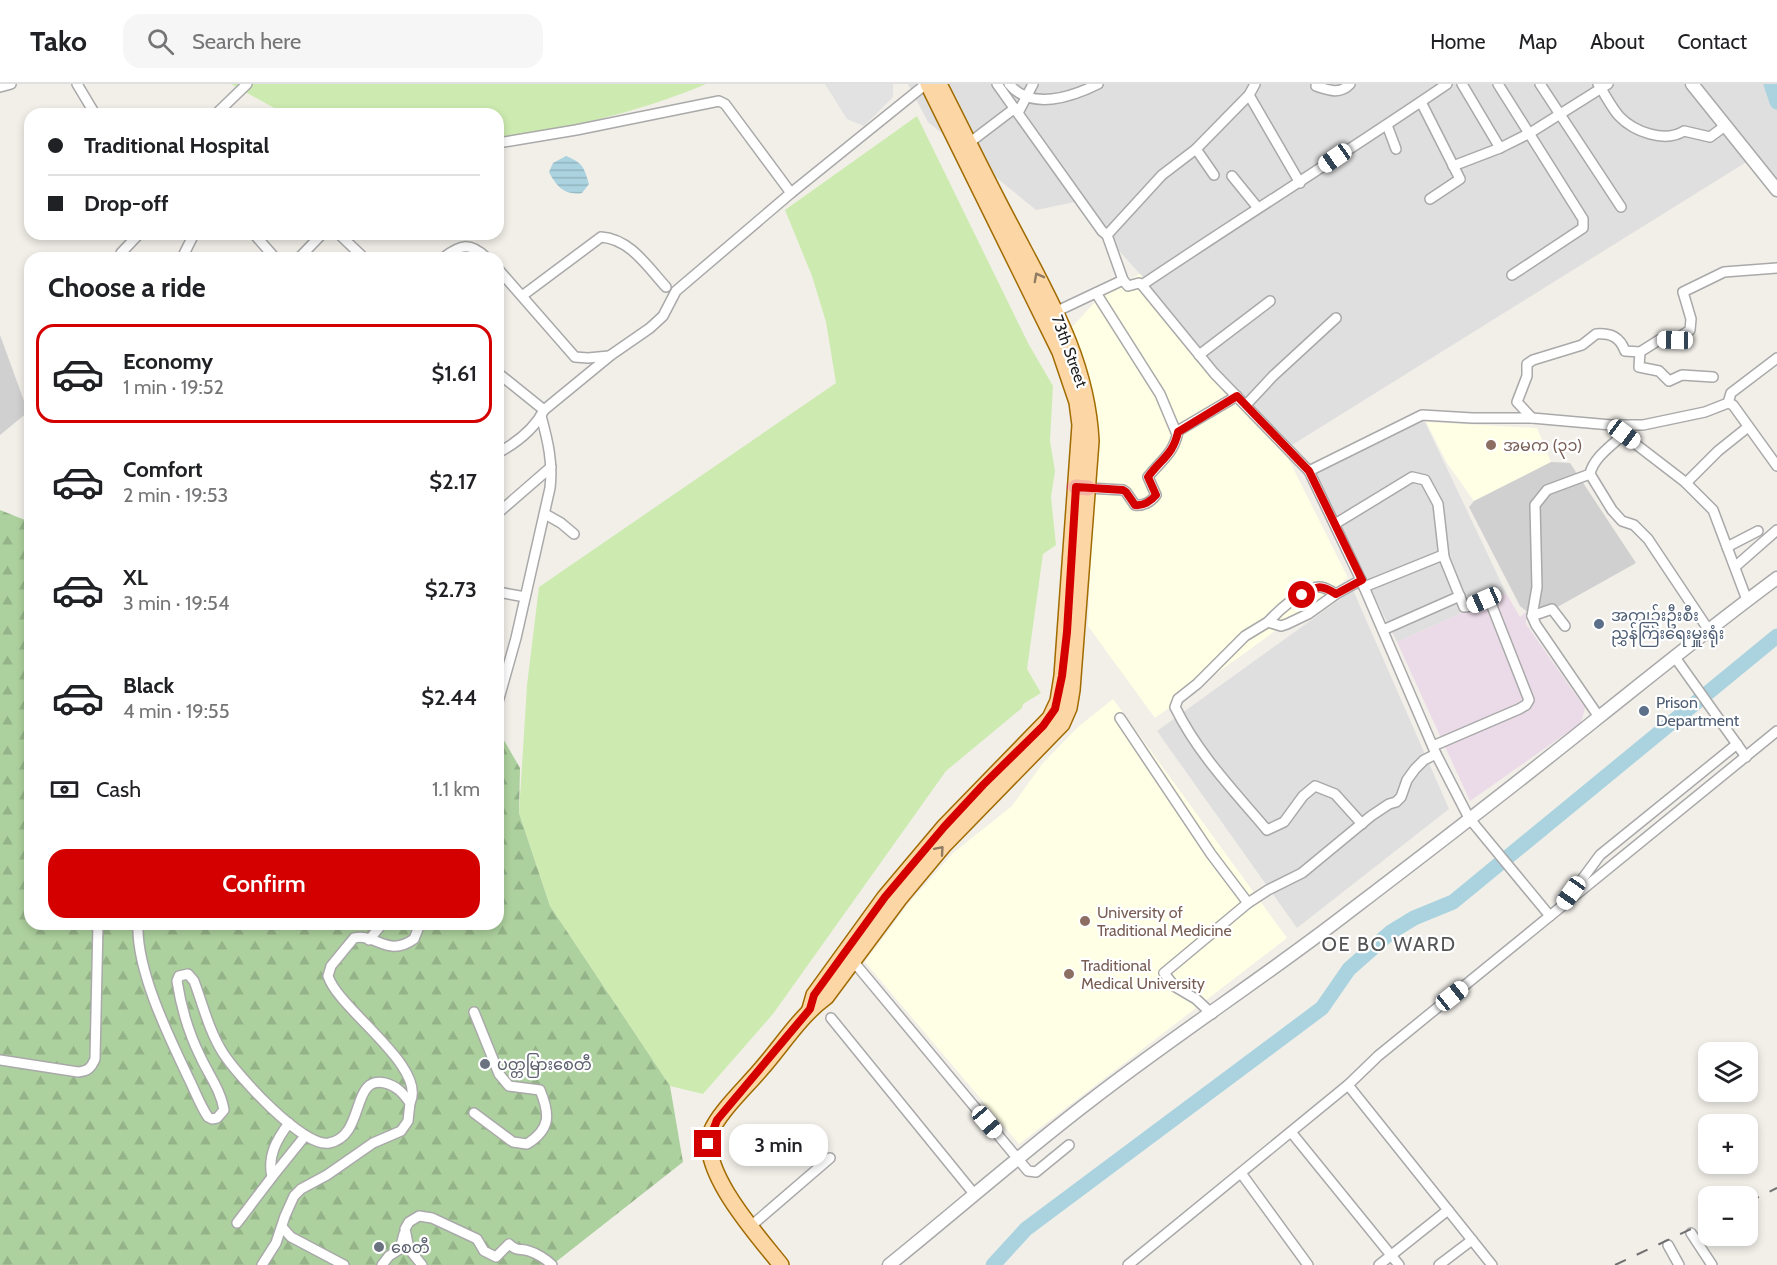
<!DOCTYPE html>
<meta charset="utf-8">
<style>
body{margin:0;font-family:Cabin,"Noto Sans Myanmar",sans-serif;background:#f6f6f6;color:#202124;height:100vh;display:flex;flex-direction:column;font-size:22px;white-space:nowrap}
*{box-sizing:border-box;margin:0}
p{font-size:20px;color:#757577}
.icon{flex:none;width:33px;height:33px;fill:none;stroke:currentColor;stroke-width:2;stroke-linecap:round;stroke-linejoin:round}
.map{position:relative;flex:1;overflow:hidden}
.sheet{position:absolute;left:24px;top:168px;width:480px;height:678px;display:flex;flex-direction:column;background:#fff;border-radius:18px;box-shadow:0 3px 9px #0003}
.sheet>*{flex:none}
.guide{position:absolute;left:24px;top:24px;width:480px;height:132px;border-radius:18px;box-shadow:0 3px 9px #0003;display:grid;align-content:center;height:132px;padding:0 24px;background:#fff}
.fabs{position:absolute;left:1698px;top:958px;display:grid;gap:12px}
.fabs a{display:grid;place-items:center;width:60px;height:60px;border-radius:12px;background:#fff;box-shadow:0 3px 9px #0003;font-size:30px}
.end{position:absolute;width:27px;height:27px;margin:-14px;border:8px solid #d40000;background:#fff;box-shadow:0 0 0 3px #fff}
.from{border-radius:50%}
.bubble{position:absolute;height:42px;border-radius:18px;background:#fff;box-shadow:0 3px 9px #0003;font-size:20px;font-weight:600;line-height:42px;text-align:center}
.car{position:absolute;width:18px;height:36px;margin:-18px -9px;border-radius:8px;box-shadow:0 0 4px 2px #0007;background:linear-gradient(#fff 24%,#345 0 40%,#fff 0 76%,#345 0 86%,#fff 0)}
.guide b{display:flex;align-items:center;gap:21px;height:57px;font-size:22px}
.guide b+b{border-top:2px solid #e0e0e0}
.guide i{width:15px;height:15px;background:#202124}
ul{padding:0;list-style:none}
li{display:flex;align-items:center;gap:18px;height:99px;margin:0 12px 9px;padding:0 12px;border:3px solid transparent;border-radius:18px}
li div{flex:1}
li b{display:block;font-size:22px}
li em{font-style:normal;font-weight:600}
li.current{border-color:#d40000}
li>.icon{width:54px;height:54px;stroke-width:1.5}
h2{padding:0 24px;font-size:27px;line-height:72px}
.pay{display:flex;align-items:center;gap:15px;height:66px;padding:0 24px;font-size:22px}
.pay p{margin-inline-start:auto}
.primary-button{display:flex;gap:12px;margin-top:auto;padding:12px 24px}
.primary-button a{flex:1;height:69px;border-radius:18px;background:#d40000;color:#fff;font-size:24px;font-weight:600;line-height:69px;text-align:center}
header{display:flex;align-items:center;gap:36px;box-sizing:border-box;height:84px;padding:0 30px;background:#fff;border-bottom:2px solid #e0e0e0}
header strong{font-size:28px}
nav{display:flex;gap:33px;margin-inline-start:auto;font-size:21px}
.search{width:420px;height:54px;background:#f6f6f6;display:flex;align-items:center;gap:15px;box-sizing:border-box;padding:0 21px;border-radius:18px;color:#757577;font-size:22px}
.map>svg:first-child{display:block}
.residential{fill:#e0dfdf}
.industrial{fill:#ebdbe8}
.education{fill:#ffffe5}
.religious{fill:#d0d0d0}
.grass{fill:#cdebb0}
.forest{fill:url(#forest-firs)}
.parking{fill:#e2e2e2}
.water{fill:url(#water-rules)}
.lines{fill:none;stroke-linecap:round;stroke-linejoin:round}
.river{stroke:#aad3df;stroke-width:15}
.minor-casing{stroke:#a9a9a9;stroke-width:12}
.tertiary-casing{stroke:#a9a9a9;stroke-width:15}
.primary-casing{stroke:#a06b00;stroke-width:18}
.trunk-casing{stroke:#dc2a67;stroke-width:18}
.minor{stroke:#fff;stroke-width:9}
.tertiary{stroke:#fff;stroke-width:12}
.primary{stroke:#fcd6a4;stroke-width:15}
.trunk{stroke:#f2b4a3;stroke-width:15}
.rail{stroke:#707070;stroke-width:2;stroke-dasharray:12 12;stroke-linecap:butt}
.oneway{stroke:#8f7c63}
.route{stroke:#d40000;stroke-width:8}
.education-dot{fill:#8d6e63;stroke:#fff;stroke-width:2}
.service-dot{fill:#5c6f8a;stroke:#fff;stroke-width:2}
.worship-dot{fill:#6b7280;stroke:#fff;stroke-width:2}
.labels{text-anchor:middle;stroke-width:4.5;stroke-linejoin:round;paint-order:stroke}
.street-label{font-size:16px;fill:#222;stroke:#fff}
.education-label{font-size:16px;fill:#785e54;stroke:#fff;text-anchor:start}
.service-label{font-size:16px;fill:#4e5e75;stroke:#fff;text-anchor:start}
.worship-label{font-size:16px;fill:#5b616d;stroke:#fff;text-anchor:start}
.quarter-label{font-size:20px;letter-spacing:1.5px;fill:#555;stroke:#fff}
</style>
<header>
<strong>Tako</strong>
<div class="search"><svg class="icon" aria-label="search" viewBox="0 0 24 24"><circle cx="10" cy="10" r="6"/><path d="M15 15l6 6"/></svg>Search here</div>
<nav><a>Home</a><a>Map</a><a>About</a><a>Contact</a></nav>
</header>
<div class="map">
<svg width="1777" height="1181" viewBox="0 0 1777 1181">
<defs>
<pattern id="forest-firs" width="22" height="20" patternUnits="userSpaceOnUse" patternTransform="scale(1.5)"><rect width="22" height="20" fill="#add19e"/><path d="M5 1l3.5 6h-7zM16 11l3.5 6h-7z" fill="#95b388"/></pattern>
<pattern id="water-rules" width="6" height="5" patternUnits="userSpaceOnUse" patternTransform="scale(1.5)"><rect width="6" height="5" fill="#aad3df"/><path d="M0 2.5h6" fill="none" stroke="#92b5bf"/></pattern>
</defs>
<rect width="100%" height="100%" fill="#f2efe9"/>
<g class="residential">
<path d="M908 0H1777V111L1748 77 1284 366 1140 190 1075 118 1036 126 928 38Z"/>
<path d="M1424 336 1506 509 1397 558 1313 389Z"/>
<path d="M1353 506 1449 725 1297 844 1157 647Z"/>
</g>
<path class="industrial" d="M1506 509 1520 533 1526 528V540L1585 624 1581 639 1470 717 1397 558Z"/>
<g class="education">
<path d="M1140 190 1284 366 1348 494 1155 634 1088 542 1095 344 1071 244 1097 216 1123 199Z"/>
<path d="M1426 338 1537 344 1551 378 1474 417 1447 379Z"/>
<path d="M1113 615 1287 854 1019 1060 865 878 908 820 953 769 1012 722 1042 680 1078 643Z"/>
</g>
<g class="religious">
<path d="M0 251 28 328 0 351Z"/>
<path d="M1551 378 1570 379 1636 479 1536 535 1520 522 1469 423 1474 417Z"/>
</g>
<g class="grass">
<path d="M231 0H706C643 27 565 45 498 56V30H285Z"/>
<path d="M917 32 1028 259 1053 302 1050 357 1055 387 1051 413 1056 461 1043 470 1027 585 1041 609 1023 620 1022 624 946 687 773 930 703 1010 670 1002 550 822 519 729 527 601 539 503 836 299 826 238 812 192 785 126Z"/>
</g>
<path class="forest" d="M0 426 30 438V840H498V646L520 684 519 729 550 822 670 1002 683 1078 552 1181H0Z"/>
<path class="parking" d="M825 0H893V13L864 42 847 35Z"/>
<path class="water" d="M566 72C583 79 584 83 589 100L582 109C565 112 556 102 549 88L553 79Z"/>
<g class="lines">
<g class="river">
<path d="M1771 0 1777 18"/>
<path d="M993 1181 1026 1145 1322 924 1349 885 1391 848 1414 834 1453 818 1777 552"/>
</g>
<g class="minor-casing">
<g id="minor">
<path d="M77 0 95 30"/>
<path d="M997 0 1102 147 1107 151"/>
<path d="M1009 0C1031 27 1072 13 1098 0"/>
<path d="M1462 0 1500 64"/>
<path d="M1498 0 1583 135V144L1512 191"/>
<path d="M1540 0 1621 123"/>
<path d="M1598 0C1605 10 1611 23 1619 32 1634 48 1665 59 1684 47L1710 53 1725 42"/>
<path d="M1316 2C1328 6 1340 11 1350 0"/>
<path d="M0 3 11 0"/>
<path d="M1249 11 1300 99"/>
<path d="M1421 18 1460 95 1430 115"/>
<path d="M1018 29 1033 0"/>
<path d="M216 30 247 0"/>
<path d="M1387 41 1396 65"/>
<path d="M498 59 576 46 719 17 725 20 791 109"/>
<path d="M969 59 1015 24"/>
<path d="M1196 65 1214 91"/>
<path d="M1453 82 1500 64 1530 49 1608 0"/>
<path d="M1232 92 1258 124"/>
<path d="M254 150 275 174"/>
<path d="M339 150 364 174"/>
<path d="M121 169 139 150"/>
<path d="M182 174 194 150"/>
<path d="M299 174 322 150"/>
<path d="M443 174C461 160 470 158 487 174"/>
<path d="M498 185 575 273 588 274 609 272"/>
<path d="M1123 196 1107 151 1162 91 1196 65 1249 11 1255 0"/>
<path d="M1142 201C1243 133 1346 69 1447 0"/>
<path d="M1096 209 1160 310 1176 348 1237 312"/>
<path d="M522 212 601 153C630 155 647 182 666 203"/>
<path d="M1051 230 1123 196 1128 202 1139 199 1142 201 1214 289 1309 387 1361 496 1436 670 1469 734 1550 832"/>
<path d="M1640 268 1639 283 1659 287 1669 297 1682 291 1713 293"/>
<path d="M1199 271 1270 217"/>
<path d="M498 289 544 326"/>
<path d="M1728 319 1731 309 1777 274"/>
<path d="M1246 321 1273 292 1336 234"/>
<path d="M1532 334 1517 318 1527 292V280L1533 276 1582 261 1596 250C1611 249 1620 253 1625 267L1640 268 1659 256H1675L1690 246 1691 235 1683 208 1724 188 1777 184"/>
<path d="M1620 348 1685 398 1713 426 1747 516"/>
<path d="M1624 350C1612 361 1593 374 1590 390L1612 426 1622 437 1634 441 1648 455 1708 545"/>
<path d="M498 369C516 359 535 344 544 326L611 271 650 244 663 232 676 207 791 109 926 0"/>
<path d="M1309 387 1422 331 1472 334H1532L1611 341H1643L1705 328 1728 319 1733 321 1777 382"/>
<path d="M1590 390 1547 406 1535 421 1537 503 1532 532 1536 541 1599 633"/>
<path d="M1686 399 1718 367 1748 343"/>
<path d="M1088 404 1123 406 1126 408 1135 421C1143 422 1151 418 1156 411L1148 393C1161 376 1173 371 1178 348"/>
<path d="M498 429 551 383"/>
<path d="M545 430 561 439 574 450"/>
<path d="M1335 440 1412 393 1425 396 1438 420 1444 473"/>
<path d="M1727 463 1758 447"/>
<path d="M1736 482 1777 446"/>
<path d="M1361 496 1336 510 1308 530 1287 540 1281 542 1268 538 1245 552 1197 600 1178 615 1175 623C1198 670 1234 707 1267 746L1284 738 1303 712 1315 702 1335 710 1362 740"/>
<path d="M1364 503 1443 471 1464 523C1473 524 1481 513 1490 517L1529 616 1526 621 1519 625 1433 662"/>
<path d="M498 508 525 513"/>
<path d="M1532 532 1552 525 1565 542"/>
<path d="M1268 538C1278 527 1303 504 1318 503 1325 502 1330 507 1336 510"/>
<path d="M1383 546 1460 512"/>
<path d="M1674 572 1746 673"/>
<path d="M498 618 516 554 550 404C553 379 548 357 541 332"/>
<path d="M1120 634 1211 770 1248 819"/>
<path d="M1569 813 1600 771 1737 660"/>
<path d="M138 840C136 886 169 953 189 995 195 1007 200 1021 208 1033L212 1035 217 1034 224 1026C221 1007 209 991 201 974 189 950 181 923 177 897L179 892 188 890 194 897C203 921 209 947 223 969 237 991 303 1064 329 1059 366 1052 350 991 385 999 397 1002 403 1009 410 1019L408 1037 401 1047 373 1059 327 1091 301 1105 294 1112 285 1132 276 1159 262 1181"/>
<path d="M369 856 382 840"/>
<path d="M853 877 1028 1087 1036 1088 1069 1061"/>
<path d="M474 928 499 990 509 1002 540 1006C550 1030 551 1045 527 1060L513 1058 474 1029"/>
<path d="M1212 930 1196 915 1174 902 1164 889 1248 819 1268 806 1302 789 1371 732 1389 720 1396 718 1401 713 1407 696 1415 685 1424 676 1436 670"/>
<path d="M831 934 975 1111"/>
<path d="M0 976 78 988C88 987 91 984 95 975L98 840"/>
<path d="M1348 1001 1492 1181"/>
<path d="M410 1019C428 983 338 925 328 892L331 882 354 854C377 849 387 874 414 855L420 840"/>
<path d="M1291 1048 1399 1181"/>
<path d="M1241 1089 1308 1181"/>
<path d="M272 1093 305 1052"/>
<path d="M237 1139 272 1093C267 1072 277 1055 289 1039"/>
<path d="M751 1142 830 1074"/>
<path d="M282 1143 291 1153 344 1181"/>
<path d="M1691 1149 1712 1181"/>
<path d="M1668 1161 1679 1181"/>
<path d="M382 1181 389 1172 400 1165 404 1150"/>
<path d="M422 1181 409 1165 405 1145 409 1138 419 1132 432 1134 477 1155 484 1167 496 1173 509 1160C518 1168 519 1164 529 1167 536 1169 546 1175 552 1181"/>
<path d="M1128 1181 1348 1001 1378 972 1777 647"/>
<path d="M1379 1181 1448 1126"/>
<path d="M1439 1181 1472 1156"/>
</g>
</g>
<g class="tertiary-casing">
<g id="tertiary">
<path d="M1692 0 1777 106"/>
<path d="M889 1181C956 1127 1022 1069 1090 1017 1175 951 1265 893 1350 827 1434 763 1517 699 1599 633 1658 586 1716 539 1777 494"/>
</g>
</g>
<g class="primary-casing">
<g id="primary">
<path d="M810 925 814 911 885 813 944 743 1050 634 1058 617 1062 592 1080 341 1077 318 1060 268 928 0"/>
<path d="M781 1181C758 1152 698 1086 711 1048 718 1029 748 1001 762 984 783 960 800 932 826 913L899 815 944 761 1062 640 1069 624 1072 606 1091 357C1087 275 1047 211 1010 140 985 93 963 47 939 0"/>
</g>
</g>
<g class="trunk-casing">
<path id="trunk" d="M1076 403 1088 404"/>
</g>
<use href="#minor" class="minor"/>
<use href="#tertiary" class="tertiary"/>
<use href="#primary" class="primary"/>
<use href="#trunk" class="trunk"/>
<g class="rail">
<path d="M1748 1118 1777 1104"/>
<path d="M1615 1181 1708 1137"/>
</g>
</g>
<defs><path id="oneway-chevron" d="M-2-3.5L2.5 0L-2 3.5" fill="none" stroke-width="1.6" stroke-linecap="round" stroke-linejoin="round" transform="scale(1.5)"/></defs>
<g class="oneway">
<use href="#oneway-chevron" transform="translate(1038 193) rotate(-118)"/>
<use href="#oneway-chevron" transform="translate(940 766) rotate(-49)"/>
</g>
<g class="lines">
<path class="route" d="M708 1060 717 1036 810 925 814 911 885 813 944 743 983 701 1043 642 1055 625 1062 592 1067 548 1076 403 1123 406 1126 408 1135 421C1143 422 1151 417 1156 411L1148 393C1161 375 1173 371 1178 348L1237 312 1309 387 1362 496 1336 510C1320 500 1318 502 1302 511"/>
</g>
<g class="education-dot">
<circle cx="1491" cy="361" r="6"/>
<circle cx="1085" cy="837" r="6"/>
<circle cx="1069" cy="890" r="6"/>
</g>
<g class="service-dot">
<circle cx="1599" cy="540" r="6"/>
<circle cx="1644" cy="627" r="6"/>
</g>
<g class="worship-dot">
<circle cx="485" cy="980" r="6"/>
<circle cx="379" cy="1163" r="6"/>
</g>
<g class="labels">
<g class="street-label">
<text transform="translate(1070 267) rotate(70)" y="6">73th Street</text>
</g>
<g class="education-label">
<text x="1503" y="367">အမက (၃၁)</text>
<text x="1097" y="834">University of<tspan x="1097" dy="18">Traditional Medicine</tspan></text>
<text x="1081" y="887">Traditional<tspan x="1081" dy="18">Medical University</tspan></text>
</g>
<g class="service-label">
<text x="1611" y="537">အကျဉ်းဦးစီး<tspan x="1611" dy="18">ညွှန်ကြးရေးမှူးရုံး</tspan></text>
<text x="1656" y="624">Prison<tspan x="1656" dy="18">Department</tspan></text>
</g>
<g class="worship-label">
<text x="497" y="986">ပတ္တမြားစေတီ</text>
<text x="391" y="1169">စေတီ</text>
</g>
<g class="quarter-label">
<text x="1389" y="867">OE BO WARD</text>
</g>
</g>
</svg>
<div class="fabs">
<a><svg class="icon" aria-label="layers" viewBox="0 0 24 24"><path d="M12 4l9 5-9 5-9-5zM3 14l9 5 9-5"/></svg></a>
<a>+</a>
<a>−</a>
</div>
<i class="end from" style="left:1302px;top:511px"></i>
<i class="end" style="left:708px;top:1060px"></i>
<div class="bubble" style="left:729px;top:1040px;width:99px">3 min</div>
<i class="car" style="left:1335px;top:74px;rotate:235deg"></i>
<i class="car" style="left:1675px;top:256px;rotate:271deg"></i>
<i class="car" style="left:1624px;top:350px;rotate:127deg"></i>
<i class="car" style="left:1484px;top:516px;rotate:246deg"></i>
<i class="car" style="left:1571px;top:809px;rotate:215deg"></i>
<i class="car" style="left:1452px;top:912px;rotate:51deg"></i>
<i class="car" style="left:987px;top:1038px;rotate:140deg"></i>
<div class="guide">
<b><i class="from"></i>Traditional Hospital</b>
<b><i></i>Drop-off</b>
</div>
<section class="sheet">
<h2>Choose a ride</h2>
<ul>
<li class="current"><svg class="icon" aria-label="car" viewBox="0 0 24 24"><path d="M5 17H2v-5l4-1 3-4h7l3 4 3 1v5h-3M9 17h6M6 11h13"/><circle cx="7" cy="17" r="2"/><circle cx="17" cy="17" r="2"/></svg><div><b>Economy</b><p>1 min · 19:52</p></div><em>$1.61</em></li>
<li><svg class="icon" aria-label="car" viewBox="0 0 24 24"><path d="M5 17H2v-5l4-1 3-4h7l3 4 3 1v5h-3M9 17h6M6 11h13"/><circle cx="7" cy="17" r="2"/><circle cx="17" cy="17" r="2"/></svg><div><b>Comfort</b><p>2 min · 19:53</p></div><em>$2.17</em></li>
<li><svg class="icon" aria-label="car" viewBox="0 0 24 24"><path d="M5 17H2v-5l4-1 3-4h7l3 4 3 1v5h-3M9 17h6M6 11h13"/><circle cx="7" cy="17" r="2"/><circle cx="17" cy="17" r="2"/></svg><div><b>XL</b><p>3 min · 19:54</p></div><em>$2.73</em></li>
<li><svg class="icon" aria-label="car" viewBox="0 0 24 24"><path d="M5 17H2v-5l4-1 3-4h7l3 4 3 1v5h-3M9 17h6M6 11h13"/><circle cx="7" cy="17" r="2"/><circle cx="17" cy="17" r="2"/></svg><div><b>Black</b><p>4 min · 19:55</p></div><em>$2.44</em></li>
</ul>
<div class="pay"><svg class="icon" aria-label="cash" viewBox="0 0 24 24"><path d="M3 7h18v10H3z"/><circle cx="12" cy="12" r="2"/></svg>Cash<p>1.1 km</p></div>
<div class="primary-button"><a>Confirm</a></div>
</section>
</div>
